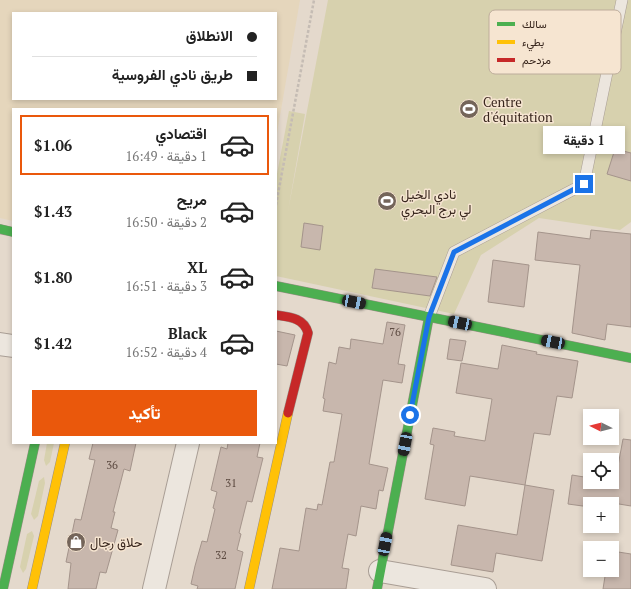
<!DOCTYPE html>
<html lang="ar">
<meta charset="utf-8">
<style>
body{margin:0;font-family:"PT Serif",Vazirmatn,serif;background:#f6f6f6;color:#222;direction:rtl;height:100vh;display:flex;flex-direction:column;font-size:15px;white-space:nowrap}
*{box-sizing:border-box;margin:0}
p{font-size:13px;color:#767676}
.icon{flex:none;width:22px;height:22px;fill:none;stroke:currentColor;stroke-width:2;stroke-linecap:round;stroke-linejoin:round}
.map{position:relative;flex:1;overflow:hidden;direction:ltr}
.side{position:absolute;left:12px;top:108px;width:265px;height:336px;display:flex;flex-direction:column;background:#fff;border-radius:0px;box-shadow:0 2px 6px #0003;direction:rtl}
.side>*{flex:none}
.hud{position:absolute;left:12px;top:12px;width:265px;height:88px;border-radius:0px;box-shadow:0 2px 6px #0003;direction:rtl;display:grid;align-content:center;height:88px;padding:0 20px;background:#fff}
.needle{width:26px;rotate:276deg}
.fabs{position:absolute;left:583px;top:409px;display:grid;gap:8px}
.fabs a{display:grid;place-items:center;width:36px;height:36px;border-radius:0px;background:#fff;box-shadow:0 2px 6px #0003;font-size:20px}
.end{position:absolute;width:18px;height:18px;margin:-9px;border:5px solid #1a73e8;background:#fff;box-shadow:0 0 0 2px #fff}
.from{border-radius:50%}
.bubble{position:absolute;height:28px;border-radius:0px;background:#fff;box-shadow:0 2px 6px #0003;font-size:13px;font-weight:800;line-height:28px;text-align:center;direction:rtl}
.car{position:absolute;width:12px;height:24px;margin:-12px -6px;border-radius:5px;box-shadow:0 0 3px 1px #0007;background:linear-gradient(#222 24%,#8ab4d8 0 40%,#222 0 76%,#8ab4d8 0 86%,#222 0)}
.hud b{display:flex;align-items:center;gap:14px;height:38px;font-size:15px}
.hud b+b{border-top:1px solid #e0e0e0}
.hud i{width:10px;height:10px;background:#222}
ul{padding:7px 0 0;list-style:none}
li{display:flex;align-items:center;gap:12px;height:60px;margin:0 8px 6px;padding:0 12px;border:2px solid transparent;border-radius:0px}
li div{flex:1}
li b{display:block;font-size:15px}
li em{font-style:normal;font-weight:800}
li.active{border-color:#ea580c}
li>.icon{width:36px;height:36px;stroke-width:1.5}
.primary-button{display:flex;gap:8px;margin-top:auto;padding:8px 20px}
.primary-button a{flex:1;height:46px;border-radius:0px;background:#ea580c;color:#fff;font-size:16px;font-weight:800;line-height:46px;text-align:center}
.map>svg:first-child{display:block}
.farmland{fill:#e5d6bc;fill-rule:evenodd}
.green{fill:#d7d1ae}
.building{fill:#c8b7ad;stroke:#a4948b}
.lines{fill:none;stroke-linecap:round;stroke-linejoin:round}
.lane-casing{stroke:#a99e95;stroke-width:12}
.street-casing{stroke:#a99e95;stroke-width:24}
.fast-casing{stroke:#998e85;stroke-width:10}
.slow-casing{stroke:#998e85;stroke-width:10}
.jam-casing{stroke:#998e85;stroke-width:10}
.path{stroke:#c5bcb4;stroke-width:2.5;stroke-dasharray:3 2;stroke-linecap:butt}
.lane{stroke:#ece6de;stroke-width:11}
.street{stroke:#ece6de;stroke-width:22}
.fast{stroke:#4caf50;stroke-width:9}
.slow{stroke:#ffc107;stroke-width:9}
.jam{stroke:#c62828;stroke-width:9}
.route{stroke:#1a73e8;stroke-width:5}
.labels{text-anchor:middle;stroke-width:3;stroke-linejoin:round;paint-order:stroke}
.number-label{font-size:11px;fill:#5c4a41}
.poi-label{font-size:13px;fill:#38261d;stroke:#f6e5d1;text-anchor:start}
.key{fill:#f6e5d1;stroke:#bdac9b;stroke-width:1}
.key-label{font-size:11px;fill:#38261d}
</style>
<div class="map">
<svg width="631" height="589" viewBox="0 0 631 589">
<rect width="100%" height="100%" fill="#e4d9cc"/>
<path class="farmland" d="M0 0H300L276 139V109H13V221L0 218ZM13 13H276V99H13Z"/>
<g class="green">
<path d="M328 0H631V222L620 230 539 218 481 255 454 314 276 276V179L289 111 305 114 288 211Z"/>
<path d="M47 443H54L50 462 46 466 44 460Z"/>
<path d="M44 477 45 483 38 516 34 520 31 514 39 481Z"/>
<path d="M32 531 34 536 26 569 23 573 20 567 27 534Z"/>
</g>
<g class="building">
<path d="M615 149 631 153V181L607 174Z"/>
<path d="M304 223 323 226 320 250 301 247Z"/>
<path d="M591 230 631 234V327L607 324 605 340 572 333 580 265 535 260 538 232 590 239Z"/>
<path d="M493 260 529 265 524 307 488 302Z"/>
<path d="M375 269 437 277 430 296 372 288Z"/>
<path d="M387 322 405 325 398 364 405 365 402 383 383 380 369 464 388 468 383 491 379 490 376 509 361 506 356 536 348 534 342 568 349 569 346 589H272L280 548 299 551 306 508 317 510 318 504 322 505 330 462H334L342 414 323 411 325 399 323 398 329 362 336 364 339 347 350 349 351 339 383 344Z"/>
<path d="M276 331 295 335 287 366 276 364Z"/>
<path d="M450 339 466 341 462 361 447 359Z"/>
<path d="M502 345 537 352 536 354 578 361 572 398 557 396 550 435 534 433 525 485 470 476 465 506 425 499 434 445 430 444 433 428 455 432 454 436 485 441 492 399 456 393 461 363 498 369Z"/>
<path d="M623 439 631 440V506L601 501V504H590V507L568 504 572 475 590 478V482H615Z"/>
<path d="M93 443H136L130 471 124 469 113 512H115L111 528 118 530 106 573 100 572 96 589H68L71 563 66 562 75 519 81 520 91 477 95 460 89 459Z"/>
<path d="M228 443H260L257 457 263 458 252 502 247 501 239 533 241 534 237 550 243 552 235 589H197L198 586 191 584 195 566 202 541 207 542 215 509 213 508 217 492 211 490 221 447 227 449Z"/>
<path d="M525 485 554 490 542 561 496 553 493 572 451 565 458 525 517 535Z"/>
<path d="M612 551 631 554V589H603L606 570H612Z"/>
</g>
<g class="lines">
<g class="lane-casing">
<path id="lane" d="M429 317 454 252 584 184 622 0"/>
</g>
<g class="street-casing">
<g id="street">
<path d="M0 344 13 346"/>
<path d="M380 571 485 589"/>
<path d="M154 589 188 443"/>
</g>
</g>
<g class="fast-casing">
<g id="fast">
<path d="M0 229 13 232"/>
<path d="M276 286 631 358"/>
<path d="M3 589 35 443"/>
<path d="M377 589 429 317"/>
</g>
</g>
<g class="slow-casing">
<g id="slow">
<path d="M32 589 65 443"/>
<path d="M249 589 288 413"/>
</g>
</g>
<g class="jam-casing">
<path id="jam" d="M276 315C290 317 304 318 308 333L288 413"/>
</g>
<path class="path" d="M276 205 314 0"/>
<use href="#lane" class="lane"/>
<use href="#street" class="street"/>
<use href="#fast" class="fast"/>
<use href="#slow" class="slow"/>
<use href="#jam" class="jam"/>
</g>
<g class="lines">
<path class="route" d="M410 415 429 317 454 252 584 184"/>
</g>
<defs>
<g id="stadium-disc" transform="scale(1)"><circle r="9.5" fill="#74655a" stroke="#f6e5d1"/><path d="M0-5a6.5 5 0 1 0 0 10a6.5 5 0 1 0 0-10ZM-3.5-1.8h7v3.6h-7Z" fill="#fff"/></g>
<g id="shop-disc" transform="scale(1)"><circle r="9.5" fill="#74655a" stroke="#f6e5d1"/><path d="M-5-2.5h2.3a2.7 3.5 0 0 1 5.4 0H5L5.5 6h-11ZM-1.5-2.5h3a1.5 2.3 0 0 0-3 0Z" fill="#fff"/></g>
</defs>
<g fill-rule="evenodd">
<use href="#stadium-disc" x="469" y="109"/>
<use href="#stadium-disc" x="387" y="201"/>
<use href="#shop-disc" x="76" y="542"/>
</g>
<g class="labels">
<g class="number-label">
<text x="395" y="336">76</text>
<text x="112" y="469">36</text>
<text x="231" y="487">31</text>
<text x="221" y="559">32</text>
</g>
<g class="poi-label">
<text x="483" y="107">Centre<tspan x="483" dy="15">d'équitation</tspan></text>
<text x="401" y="199">نادي الخيل<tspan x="401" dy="15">لي برج البحري</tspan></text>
<text x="90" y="547">حلاق رجال</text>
</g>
</g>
<rect x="489" y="10" width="132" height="64" rx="6" class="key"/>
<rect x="497" y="22" width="18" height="4" fill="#4caf50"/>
<rect x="497" y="40" width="18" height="4" fill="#ffc107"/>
<rect x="497" y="58" width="18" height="4" fill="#c62828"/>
<g class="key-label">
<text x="522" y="28">سالك</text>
<text x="522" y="46">بطيء</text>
<text x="522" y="64">مزدحم</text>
</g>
</svg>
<div class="fabs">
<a><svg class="needle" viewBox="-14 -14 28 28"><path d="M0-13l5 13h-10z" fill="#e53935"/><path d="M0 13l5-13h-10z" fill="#767676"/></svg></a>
<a><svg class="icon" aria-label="locate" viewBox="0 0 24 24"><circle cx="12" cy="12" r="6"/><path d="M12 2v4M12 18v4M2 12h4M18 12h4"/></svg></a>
<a>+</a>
<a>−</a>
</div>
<i class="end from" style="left:410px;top:415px"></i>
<i class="end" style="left:584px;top:184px"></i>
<div class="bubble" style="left:543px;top:126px;width:82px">1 دقيقة</div>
<i class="car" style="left:354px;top:302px;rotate:101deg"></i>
<i class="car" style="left:460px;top:323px;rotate:282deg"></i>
<i class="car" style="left:553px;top:342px;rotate:281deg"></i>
<i class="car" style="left:405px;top:444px;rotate:191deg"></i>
<i class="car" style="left:385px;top:544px;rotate:11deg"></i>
<div class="hud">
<b><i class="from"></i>الانطلاق</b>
<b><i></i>طريق نادي الفروسية</b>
</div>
<section class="side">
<ul>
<li class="active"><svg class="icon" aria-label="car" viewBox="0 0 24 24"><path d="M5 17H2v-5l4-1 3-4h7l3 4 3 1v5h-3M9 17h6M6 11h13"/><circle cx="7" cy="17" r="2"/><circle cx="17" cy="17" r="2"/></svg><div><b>اقتصادي</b><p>1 دقيقة · 16:49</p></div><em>$1.06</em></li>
<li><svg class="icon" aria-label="car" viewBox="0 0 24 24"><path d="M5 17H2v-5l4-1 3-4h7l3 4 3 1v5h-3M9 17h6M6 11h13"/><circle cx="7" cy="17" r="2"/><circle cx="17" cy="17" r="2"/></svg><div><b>مريح</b><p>2 دقيقة · 16:50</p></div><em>$1.43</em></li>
<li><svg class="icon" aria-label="car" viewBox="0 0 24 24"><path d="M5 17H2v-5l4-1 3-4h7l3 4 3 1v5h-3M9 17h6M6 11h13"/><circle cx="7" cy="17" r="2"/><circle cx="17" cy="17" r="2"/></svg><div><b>XL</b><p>3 دقيقة · 16:51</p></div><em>$1.80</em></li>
<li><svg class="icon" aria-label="car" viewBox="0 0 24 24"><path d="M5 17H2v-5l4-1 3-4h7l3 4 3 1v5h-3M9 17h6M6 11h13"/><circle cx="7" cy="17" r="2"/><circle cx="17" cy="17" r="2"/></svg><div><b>Black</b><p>4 دقيقة · 16:52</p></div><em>$1.42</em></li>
</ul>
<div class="primary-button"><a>تأكيد</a></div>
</section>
</div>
